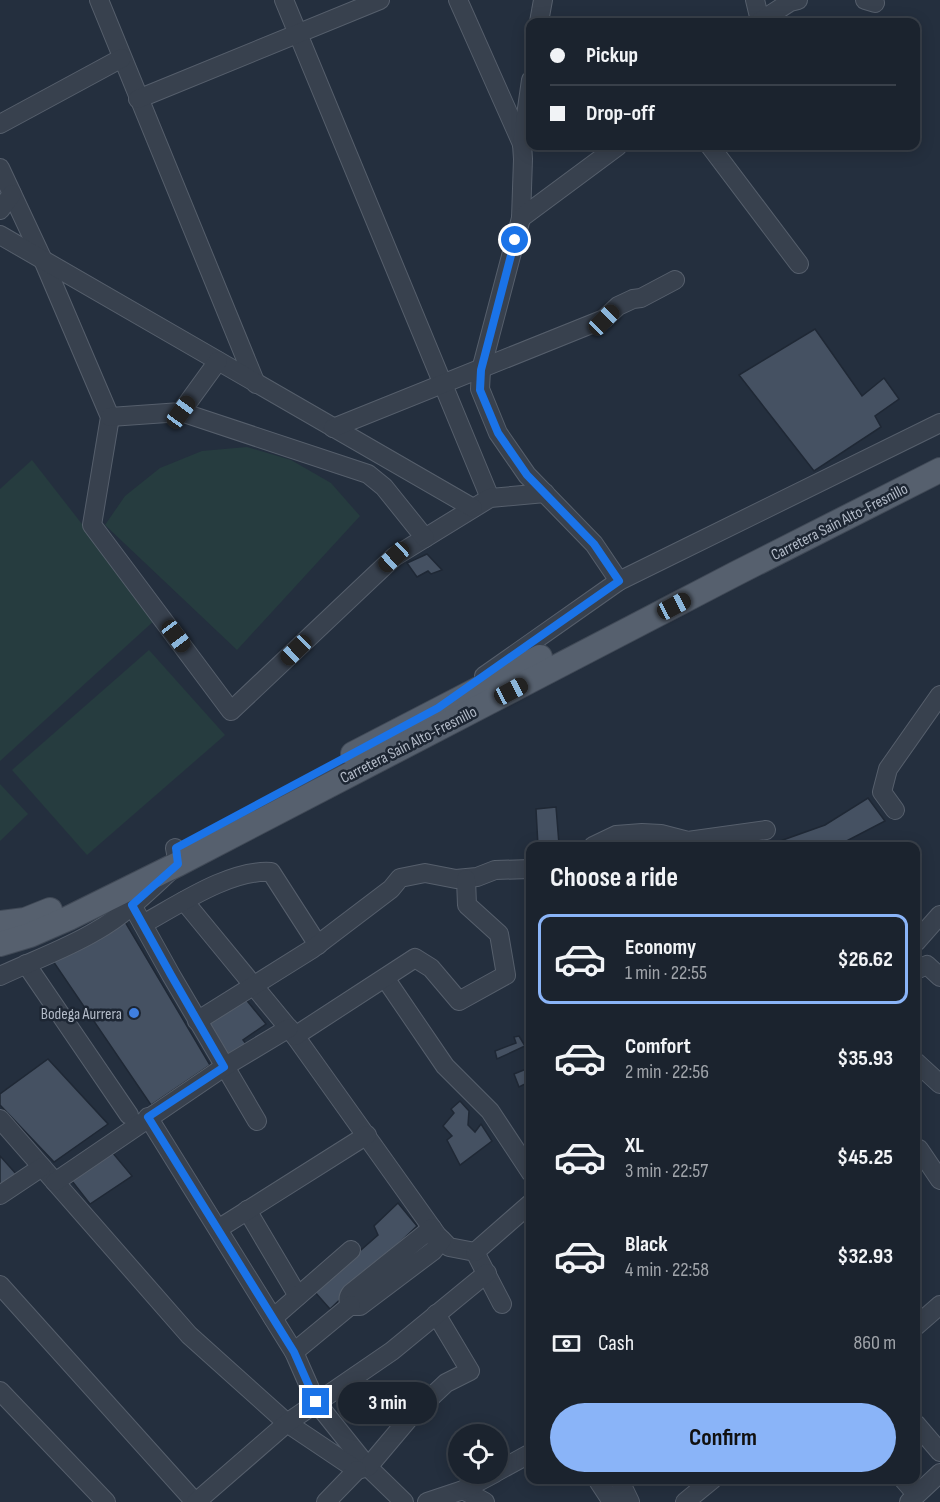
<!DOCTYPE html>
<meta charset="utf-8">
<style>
body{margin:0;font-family:"Sofia Sans Condensed",sans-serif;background:#242b36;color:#f1f3f6;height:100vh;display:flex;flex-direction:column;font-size:22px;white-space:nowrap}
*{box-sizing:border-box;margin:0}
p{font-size:20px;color:#a0a4aa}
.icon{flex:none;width:33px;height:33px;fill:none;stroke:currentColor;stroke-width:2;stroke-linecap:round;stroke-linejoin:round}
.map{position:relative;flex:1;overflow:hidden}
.panel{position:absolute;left:526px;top:842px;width:394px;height:642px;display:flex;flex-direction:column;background:#1b232e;border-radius:12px;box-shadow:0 3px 15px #0003,0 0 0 2px #39404a}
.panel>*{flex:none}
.hud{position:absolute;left:526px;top:18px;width:394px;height:132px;border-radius:12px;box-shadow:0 3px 15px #0003,0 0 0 2px #39404a;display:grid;align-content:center;height:132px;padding:0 24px;background:#1b232e}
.controls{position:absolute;left:448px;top:1424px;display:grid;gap:12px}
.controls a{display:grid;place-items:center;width:60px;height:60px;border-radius:50%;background:#1b232e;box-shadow:0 3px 15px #0003,0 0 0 2px #39404a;font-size:30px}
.end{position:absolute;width:27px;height:27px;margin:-14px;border:8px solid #1a73e8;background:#fff;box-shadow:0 0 0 3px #fff}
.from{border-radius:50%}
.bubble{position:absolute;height:42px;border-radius:21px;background:#1b232e;box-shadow:0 3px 15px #0003,0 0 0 2px #39404a;font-size:20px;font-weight:700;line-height:42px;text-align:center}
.car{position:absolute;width:18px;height:36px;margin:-18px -9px;border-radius:8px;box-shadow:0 0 4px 2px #0007;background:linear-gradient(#222 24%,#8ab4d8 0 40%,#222 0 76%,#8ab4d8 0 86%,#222 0)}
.hud b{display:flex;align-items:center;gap:21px;height:57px;font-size:22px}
.hud b+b{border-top:2px solid #39404a}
.hud i{width:15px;height:15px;background:#f1f3f6}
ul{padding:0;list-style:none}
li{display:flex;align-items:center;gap:18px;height:90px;margin:0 12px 9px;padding:0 12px;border:3px solid transparent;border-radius:12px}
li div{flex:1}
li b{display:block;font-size:22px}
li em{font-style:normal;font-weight:700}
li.active{border-color:#8ab4f8}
li>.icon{width:54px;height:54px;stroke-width:1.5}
h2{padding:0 24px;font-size:27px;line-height:72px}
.pay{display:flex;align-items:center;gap:15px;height:66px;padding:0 24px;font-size:22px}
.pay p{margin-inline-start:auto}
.primary-button{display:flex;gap:12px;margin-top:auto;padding:12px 24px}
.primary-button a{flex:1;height:69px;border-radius:36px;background:#8ab4f8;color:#111;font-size:24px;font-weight:700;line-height:69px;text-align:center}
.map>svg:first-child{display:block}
.green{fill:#263c3f}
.building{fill:#455162;stroke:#1f2835;stroke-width:1.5}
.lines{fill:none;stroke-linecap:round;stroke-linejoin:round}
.minor-casing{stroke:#565f6c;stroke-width:20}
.major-casing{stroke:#414a57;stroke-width:26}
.minor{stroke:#38414e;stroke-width:18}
.major{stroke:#56606e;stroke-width:24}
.route{stroke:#1a73e8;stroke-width:8}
.shop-dot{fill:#3f7fe0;stroke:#1d2633;stroke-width:2}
.labels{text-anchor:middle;stroke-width:5;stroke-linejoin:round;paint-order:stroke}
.street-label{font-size:16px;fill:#b4bcc9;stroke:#1d2633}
.poi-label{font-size:16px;fill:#b4bcc9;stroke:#1d2633;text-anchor:end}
</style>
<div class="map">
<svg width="940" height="1502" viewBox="0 0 940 1502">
<rect width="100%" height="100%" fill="#242f3e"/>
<g class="green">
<path d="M247 447 291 460 331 483 360 516 237 650 105 525 125 496 160 468 202 451Z"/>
<path d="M32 460 156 619 0 761V489Z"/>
<path d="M149 650 225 735 87 855 12 770Z"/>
<path d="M0 784 28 814 0 841Z"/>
</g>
<g class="building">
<path d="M815 329 862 396 884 378 899 399 875 416 881 427 814 471 739 375Z"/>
<path d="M427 554 442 570 431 574 428 571 417 577 407 563Z"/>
<path d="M868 798 885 821 837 846H766L825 825Z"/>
<path d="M556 807 559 844 538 846 536 809Z"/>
<path d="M124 920 210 1065 151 1105 53 961Z"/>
<path d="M244 997 266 1024 243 1040 247 1045 225 1059 204 1026Z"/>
<path d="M519 1036 525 1046 497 1059 495 1051 516 1043 514 1037Z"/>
<path d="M48 1059 108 1124 54 1162 0 1105V1094Z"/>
<path d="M531 1067V1081L519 1087 514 1074Z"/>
<path d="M460 1101 469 1111 468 1125 475 1132 481 1124 492 1141 460 1165 447 1140 452 1136 443 1126 454 1113 451 1109Z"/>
<path d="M112 1152 132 1176 90 1204 72 1181Z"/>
<path d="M0 1156 17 1175 0 1187Z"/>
<path d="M398 1203 417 1226 330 1309 314 1291 378 1235 374 1226Z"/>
</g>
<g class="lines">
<g class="minor-casing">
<g id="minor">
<path d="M99 0 256 384"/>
<path d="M284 0 490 498"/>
<path d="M458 0 522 144"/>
<path d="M755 0 760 21"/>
<path d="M865 0 875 3"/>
<path d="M539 22 543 0"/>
<path d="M759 22 790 2 798 0"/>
<path d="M531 80 522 144 523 159 521 218 481 370 480 389 498 433 527 475 594 544 619 581"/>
<path d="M138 99 380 0"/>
<path d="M0 124 122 58"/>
<path d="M710 146 799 264"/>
<path d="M0 168 43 260 110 417 92 525 231 711 394 557 490 498 545 493"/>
<path d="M0 210 12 194"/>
<path d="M521 218 618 146"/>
<path d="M0 235 473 508"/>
<path d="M181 412 368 474 384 487 425 538"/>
<path d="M110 417 181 412 218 361"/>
<path d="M333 428 604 319 618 306 633 299 641 298 675 280"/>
<path d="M484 676 619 581 940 423"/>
<path d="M895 810 882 792 888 769 940 695"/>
<path d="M593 846 616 835 642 833 661 834 688 841 766 830"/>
<path d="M184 901 295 1036 437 1235 449 1247 475 1252 502 1304"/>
<path d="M132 905 171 975 257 1121"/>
<path d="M143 924C178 905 230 869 271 872L318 945"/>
<path d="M916 942 940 915"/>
<path d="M26 964 129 1115"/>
<path d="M916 970 927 965 940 977"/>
<path d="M0 976C32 961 66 949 96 931 127 914 152 887 178 864L175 848"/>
<path d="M385 978 445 1066 490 1111 531 1173"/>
<path d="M197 1021 312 949 391 889 400 878 425 873 456 879 477 877 495 870 531 869"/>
<path d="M295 1036 415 958 431 968 459 1001 506 975 499 934 467 905 466 879"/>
<path d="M916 1062 940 1084"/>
<path d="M148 1117 294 1352 316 1402 368 1467 404 1502"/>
<path d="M0 1119 189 1335 287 1423 357 1470 368 1467 411 1416 446 1383 470 1371 436 1314"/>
<path d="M916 1148 919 1149 940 1180"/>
<path d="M55 1182 224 1067 289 1028"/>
<path d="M0 1195 42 1167"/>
<path d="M247 1210 298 1296"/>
<path d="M432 1228 351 1293C347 1298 348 1302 352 1306H360L433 1251 442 1240"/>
<path d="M218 1229 367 1135"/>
<path d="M475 1252 531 1203"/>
<path d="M0 1285 195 1502"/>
<path d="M273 1318 351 1250"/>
<path d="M916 1326 940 1305"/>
<path d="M294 1352 351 1305"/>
<path d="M0 1391 106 1502"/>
<path d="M916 1424 940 1452"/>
<path d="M498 1471 531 1453"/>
<path d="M597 1479 612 1502"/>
<path d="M619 1479 630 1502"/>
<path d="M903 1479 916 1494"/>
<path d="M463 1490 485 1502"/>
<path d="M196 1502 287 1423 392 1351 487 1273"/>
<path d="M326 1502 357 1470"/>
<path d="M427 1502 463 1490 495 1473"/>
<path d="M685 1502 713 1479"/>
<path d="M909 1502 940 1473"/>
</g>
</g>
<g class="major-casing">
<g id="major">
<path d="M353 754 540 657"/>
<path d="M0 923 25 920 50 910"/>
<path d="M0 944 30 935 69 918 178 864 735 574 940 470"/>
</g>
</g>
<use href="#minor" class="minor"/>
<use href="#major" class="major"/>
</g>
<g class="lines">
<path class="route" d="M316 1402 294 1352 148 1117 224 1067 171 975 132 905 178 864 176 848 438 708 619 581 594 544 527 475 498 433 480 390 481 370 515 240"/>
</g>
<circle class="shop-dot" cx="134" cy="1013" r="6"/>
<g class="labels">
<g class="street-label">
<text transform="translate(839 521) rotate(-27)" y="6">Carretera Sain Alto-Fresnillo</text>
<text transform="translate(408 744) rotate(-27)" y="6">Carretera Sain Alto-Fresnillo</text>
</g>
<g class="poi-label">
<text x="122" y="1019">Bodega Aurrera</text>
</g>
</g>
</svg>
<div class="controls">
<a><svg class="icon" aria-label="locate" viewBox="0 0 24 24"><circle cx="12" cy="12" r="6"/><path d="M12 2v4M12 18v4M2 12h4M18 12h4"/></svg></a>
</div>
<i class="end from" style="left:515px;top:240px"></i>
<i class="end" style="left:316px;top:1402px"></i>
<div class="bubble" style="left:338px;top:1382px;width:99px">3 min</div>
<i class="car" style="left:604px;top:320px;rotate:45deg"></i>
<i class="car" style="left:181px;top:412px;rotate:36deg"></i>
<i class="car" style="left:394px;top:557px;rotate:227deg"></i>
<i class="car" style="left:674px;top:606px;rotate:62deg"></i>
<i class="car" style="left:176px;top:636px;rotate:143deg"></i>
<i class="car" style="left:296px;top:650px;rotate:226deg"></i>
<i class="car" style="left:511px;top:691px;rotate:62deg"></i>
<div class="hud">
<b><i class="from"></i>Pickup</b>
<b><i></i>Drop-off</b>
</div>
<section class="panel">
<h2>Choose a ride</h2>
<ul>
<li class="active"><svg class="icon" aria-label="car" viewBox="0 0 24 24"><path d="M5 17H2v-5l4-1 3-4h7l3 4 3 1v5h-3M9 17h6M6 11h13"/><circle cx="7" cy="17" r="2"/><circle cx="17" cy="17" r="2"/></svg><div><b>Economy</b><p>1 min · 22:55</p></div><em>$26.62</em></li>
<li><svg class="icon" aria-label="car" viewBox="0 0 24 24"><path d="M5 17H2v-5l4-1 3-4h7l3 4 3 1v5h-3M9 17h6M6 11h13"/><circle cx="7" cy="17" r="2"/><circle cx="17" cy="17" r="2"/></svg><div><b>Comfort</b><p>2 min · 22:56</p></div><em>$35.93</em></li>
<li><svg class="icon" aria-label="car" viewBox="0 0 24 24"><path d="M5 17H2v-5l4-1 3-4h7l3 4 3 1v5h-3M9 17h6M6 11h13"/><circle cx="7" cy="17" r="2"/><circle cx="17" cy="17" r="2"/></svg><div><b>XL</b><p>3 min · 22:57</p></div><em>$45.25</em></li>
<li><svg class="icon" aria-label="car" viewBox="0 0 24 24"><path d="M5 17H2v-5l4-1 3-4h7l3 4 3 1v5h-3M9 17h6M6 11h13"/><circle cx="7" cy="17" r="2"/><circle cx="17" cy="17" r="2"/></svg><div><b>Black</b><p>4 min · 22:58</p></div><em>$32.93</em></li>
</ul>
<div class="pay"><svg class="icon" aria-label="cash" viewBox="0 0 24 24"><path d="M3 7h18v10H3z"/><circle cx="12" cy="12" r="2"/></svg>Cash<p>860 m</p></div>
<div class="primary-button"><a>Confirm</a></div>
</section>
</div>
